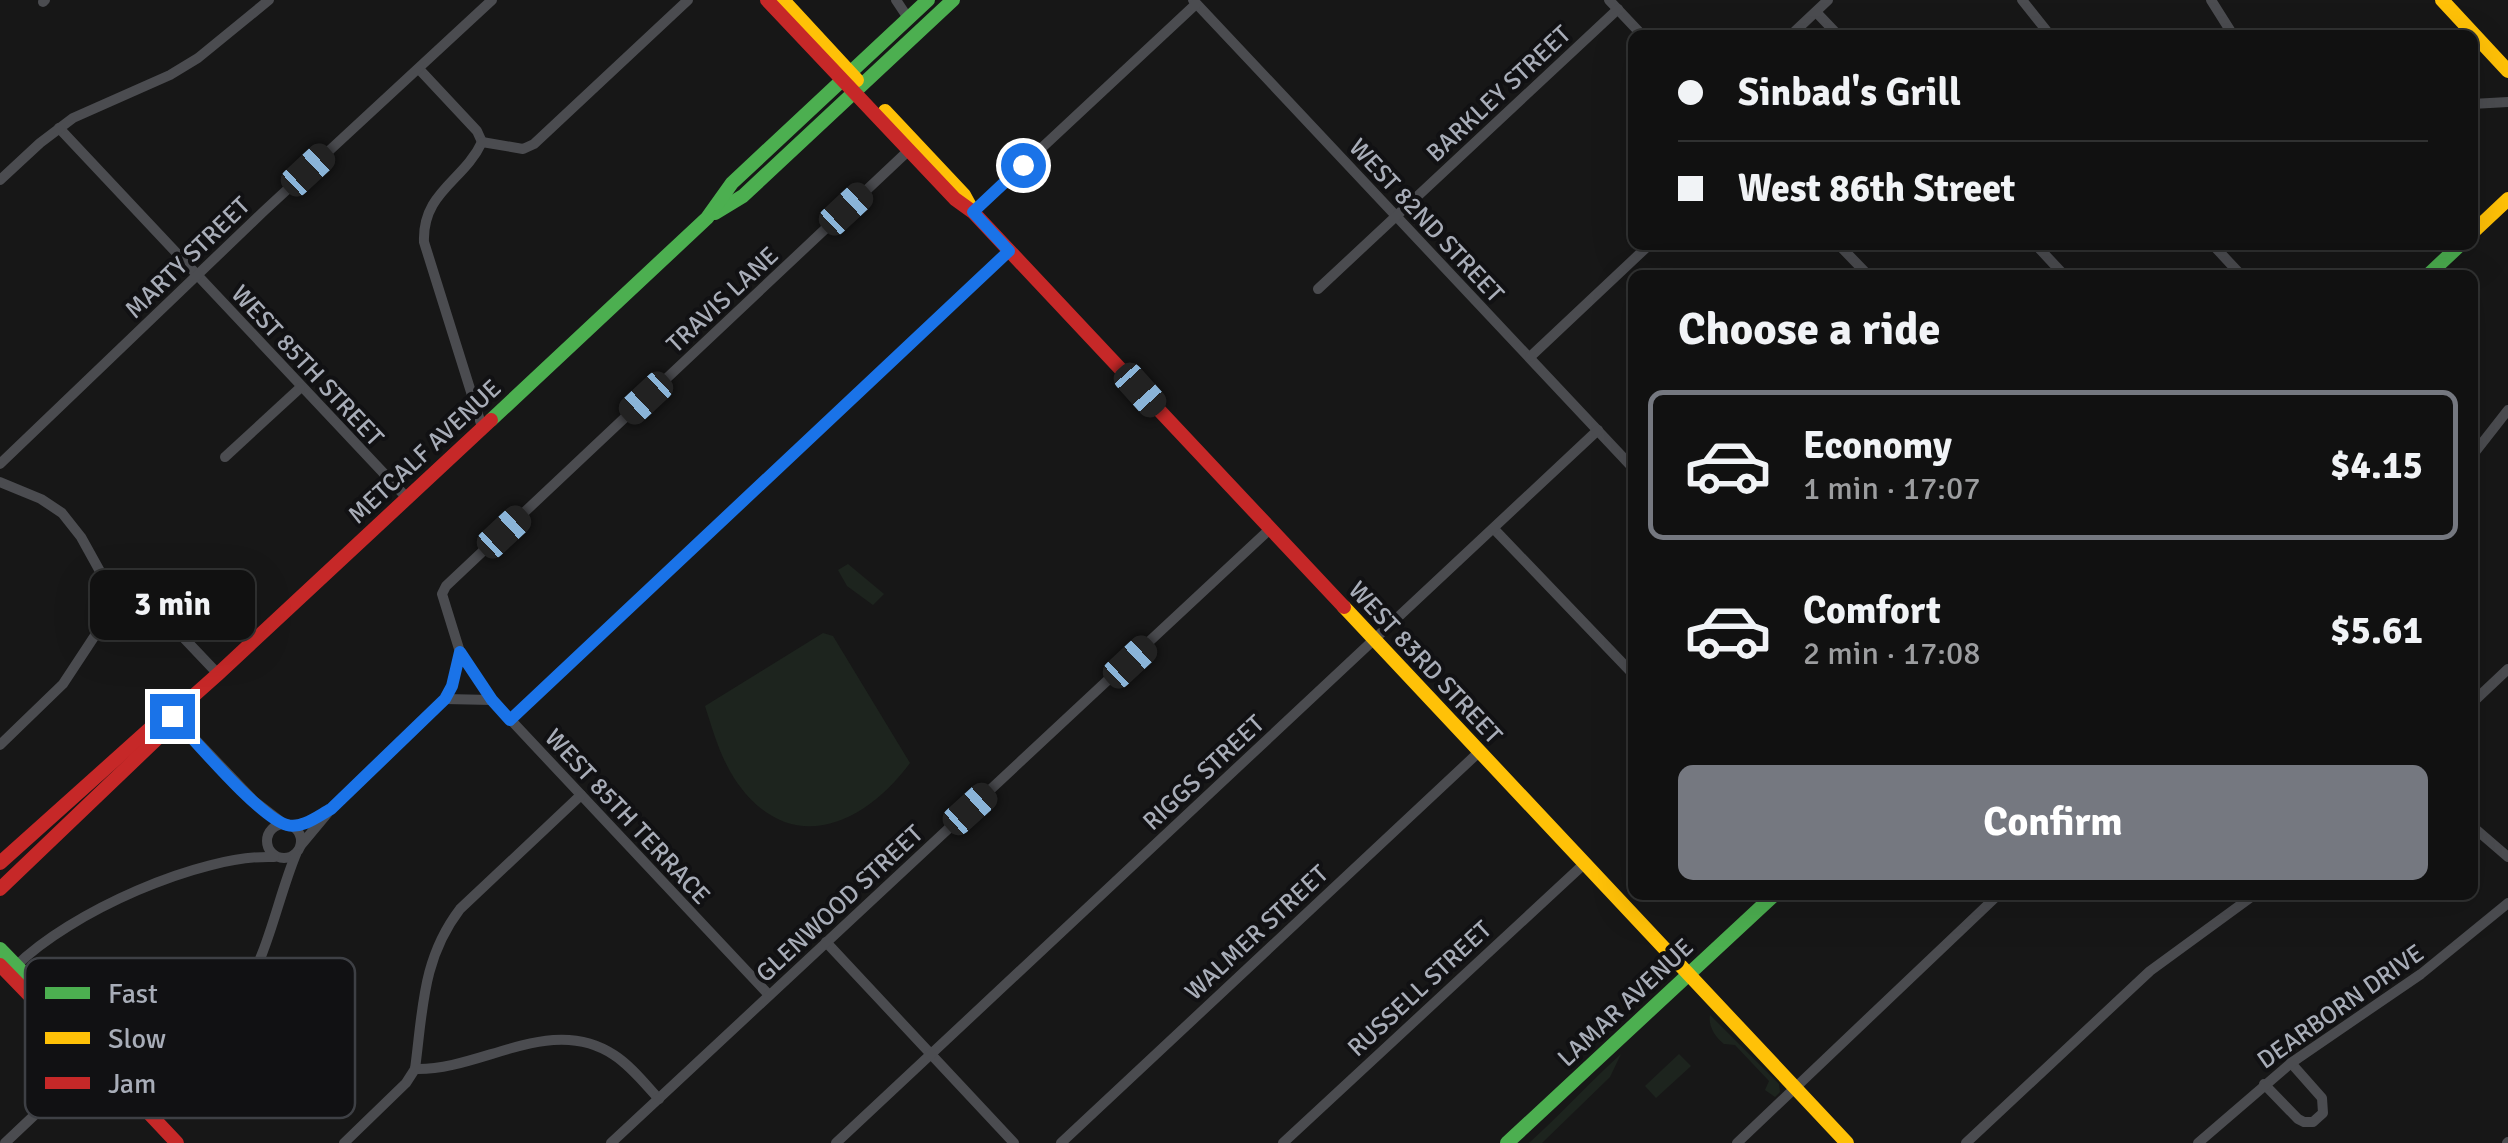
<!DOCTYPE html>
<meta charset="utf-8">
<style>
body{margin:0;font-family:Signika,sans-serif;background:#1e1f1f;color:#f1f3f6;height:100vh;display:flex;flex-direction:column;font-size:38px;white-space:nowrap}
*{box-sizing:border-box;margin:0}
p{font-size:32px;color:#9c9d9f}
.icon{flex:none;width:55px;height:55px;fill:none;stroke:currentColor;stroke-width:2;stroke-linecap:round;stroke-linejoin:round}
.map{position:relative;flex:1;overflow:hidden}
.side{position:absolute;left:1628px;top:270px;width:850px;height:630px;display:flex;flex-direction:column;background:#111;border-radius:15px;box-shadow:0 10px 40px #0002,0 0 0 2px #303131}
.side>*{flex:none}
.hud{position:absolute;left:1628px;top:30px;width:850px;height:220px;border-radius:15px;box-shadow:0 10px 40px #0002,0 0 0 2px #303131;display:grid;align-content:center;height:220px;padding:0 50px;background:#111}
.end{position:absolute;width:45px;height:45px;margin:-22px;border:12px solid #1a73e8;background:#fff;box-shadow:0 0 0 5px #fff}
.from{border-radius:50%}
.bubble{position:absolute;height:70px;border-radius:15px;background:#111;box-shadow:0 10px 40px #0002,0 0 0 2px #303131;font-size:32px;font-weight:700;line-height:70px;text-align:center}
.car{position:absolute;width:30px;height:60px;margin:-30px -15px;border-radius:12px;box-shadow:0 0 8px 2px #0007;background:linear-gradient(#222 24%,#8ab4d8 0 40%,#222 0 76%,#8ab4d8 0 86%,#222 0)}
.hud b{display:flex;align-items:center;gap:35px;height:95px;font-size:38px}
.hud b+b{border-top:2px solid #303131}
.hud i{width:25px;height:25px;background:#f1f3f6}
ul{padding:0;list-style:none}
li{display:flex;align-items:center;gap:30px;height:150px;margin:0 20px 15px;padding:0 30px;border:5px solid transparent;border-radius:15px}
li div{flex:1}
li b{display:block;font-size:38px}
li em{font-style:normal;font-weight:700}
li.active{border-color:#757880}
li>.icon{width:90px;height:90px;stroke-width:1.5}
h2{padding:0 50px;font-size:45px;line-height:120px}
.button{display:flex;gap:20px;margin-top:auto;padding:20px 50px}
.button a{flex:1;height:115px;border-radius:15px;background:#757880;color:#fff;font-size:40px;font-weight:700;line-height:115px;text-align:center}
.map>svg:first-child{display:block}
.green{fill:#1d241e}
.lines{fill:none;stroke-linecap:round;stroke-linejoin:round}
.street{stroke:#4b4c50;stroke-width:10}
.fast{stroke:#4caf50;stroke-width:14}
.slow{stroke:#ffc107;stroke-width:14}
.jam{stroke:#c62828;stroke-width:14}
.route{stroke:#1a73e8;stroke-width:12}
.labels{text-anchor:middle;stroke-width:8;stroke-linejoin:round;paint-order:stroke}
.street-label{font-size:25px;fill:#a8adb8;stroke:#111113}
.key{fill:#111113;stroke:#3e4045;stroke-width:2.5}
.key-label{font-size:28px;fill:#a8adb8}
</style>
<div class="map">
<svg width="2508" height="1143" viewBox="0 0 2508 1143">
<rect width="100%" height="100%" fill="#171717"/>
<g class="green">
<path d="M848 564 884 594 873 605 847 586 838 570Z"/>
<path d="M823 633 833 636 910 763C863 827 787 859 734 778 720 756 713 731 705 706Z"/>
<path d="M1710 1015 1779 1084 1780 1092 1775 1097 1765 1090 1769 1081 1735 1045 1724 1044C1715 1037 1708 1026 1710 1015Z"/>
<path d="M1621 1054 1610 1077 1542 1143H1529C1561 1114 1589 1083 1621 1054Z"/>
<path d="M1679 1054 1691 1066 1656 1098 1645 1086Z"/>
</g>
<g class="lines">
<g class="street">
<path d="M896 0 908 18"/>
<path d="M1193 0 1632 467"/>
<path d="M1609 0 1642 35"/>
<path d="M2022 0 2050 35"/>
<path d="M2211 0 2233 35"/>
<path d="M43 2 45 0"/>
<path d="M1816 12 1838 35"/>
<path d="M1791 35 1828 0"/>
<path d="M419 69 477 131 482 142"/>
<path d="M2472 104 2508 102"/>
<path d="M59 128 407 498"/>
<path d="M482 142C464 181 422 192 424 242L482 427"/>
<path d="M482 142 523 149 534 144 688 0"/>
<path d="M0 180 40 143 73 118 170 75 198 58 269 0"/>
<path d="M973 212 1196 4"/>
<path d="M1839 245 1868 275"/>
<path d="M2036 245 2064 275"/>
<path d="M2213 245 2241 275"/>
<path d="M1318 289 1618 9"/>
<path d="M1530 357 1649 245"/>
<path d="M2472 456 2508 410"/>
<path d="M225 457 300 388"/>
<path d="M0 464 264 211 492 0"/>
<path d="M0 482 41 499 62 513 81 537 117 602 180 634 218 674"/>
<path d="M1494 529 1632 673"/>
<path d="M445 699 492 700"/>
<path d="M2472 703 2508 669"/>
<path d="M172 715 254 801 284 824"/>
<path d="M510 720 1009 251"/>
<path d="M0 745 63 684 117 602"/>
<circle cx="284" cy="841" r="17"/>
<path d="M291 826 308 822 326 812"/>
<path d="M2472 826 2508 857"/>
<path d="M301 845 331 809 445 699 452 686 460 653"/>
<path d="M826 942 1014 1143"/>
<path d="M16 966C69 913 200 854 274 857"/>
<path d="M769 995 492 700 460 652 442 594 446 586 908 151"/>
<path d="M415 1069C481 1071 551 1013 614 1055 631 1066 645 1084 659 1099"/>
<path d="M2264 1084 2298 1119 2304 1122H2313L2323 1113 2322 1098 2291 1063"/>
<path d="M136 1100C170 1068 214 1036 240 997 268 956 277 900 296 854"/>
<path d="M5 1143 96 1057"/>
<path d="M344 1143 406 1083 415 1069C423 1009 422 959 460 909L581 795"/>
<path d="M611 1143 1270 529"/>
<path d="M836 1143 1598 430"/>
<path d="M1061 1143 1479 752"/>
<path d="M1283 1143 1584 864"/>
<path d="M1737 1143 1998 895"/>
<path d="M1966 1143 2150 971 2254 895"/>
<path d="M2198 1143 2291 1063 2421 974 2508 903"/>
<path d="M2507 1143 2508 1142"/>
</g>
<g class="fast">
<path d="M715 213 743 196 953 0"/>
<path d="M2428 275 2460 245"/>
<path d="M491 420 707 218 732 183 928 0"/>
<path d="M0 949 69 1020 77 1037"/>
<path d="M1507 1143 1774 895"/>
</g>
<g class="slow">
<path d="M783 0 857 80"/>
<path d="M2442 0 2508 71"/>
<path d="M885 111 964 195 970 206"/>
<path d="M2472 233 2508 199"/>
<path d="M1344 607 1847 1143"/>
</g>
<g class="jam">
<path d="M767 0 955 199 973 212 1344 607"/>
<path d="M0 863 155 724 172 715 218 674 491 420"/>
<path d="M0 889 163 733 172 715"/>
<path d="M0 965 62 1029 78 1038 177 1143"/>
</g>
</g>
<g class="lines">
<path class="route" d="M172 716C194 739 260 818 287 825 302 829 318 816 331 809L445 699 452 686 460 652 492 700 510 720 1009 251 973 212 1023 165"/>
</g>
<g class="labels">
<g class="street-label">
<text transform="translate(1498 93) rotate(-43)" y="9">BARKLEY STREET</text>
<text transform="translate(1427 220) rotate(47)" y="9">WEST 82ND STREET</text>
<text transform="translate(187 257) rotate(-44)" y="9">MARTY STREET</text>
<text transform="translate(722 299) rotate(-43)" y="9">TRAVIS LANE</text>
<text transform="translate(308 365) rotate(47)" y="9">WEST 85TH STREET</text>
<text transform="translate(424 451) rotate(-43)" y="9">METCALF AVENUE</text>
<text transform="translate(1426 662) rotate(47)" y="9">WEST 83RD STREET</text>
<text transform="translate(1203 772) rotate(-43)" y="9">RIGGS STREET</text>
<text transform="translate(628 816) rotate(47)" y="9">WEST 85TH TERRACE</text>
<text transform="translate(839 903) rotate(-43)" y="9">GLENWOOD STREET</text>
<text transform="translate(1256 932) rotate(-43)" y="9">WALMER STREET</text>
<text transform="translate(1419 988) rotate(-43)" y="9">RUSSELL STREET</text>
<text transform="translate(1625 1002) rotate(-43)" y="9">LAMAR AVENUE</text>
<text transform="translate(2340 1006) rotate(-35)" y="9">DEARBORN DRIVE</text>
</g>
</g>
<rect x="25" y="958" width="330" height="160" rx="15" class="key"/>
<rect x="45" y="987" width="45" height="12" fill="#4caf50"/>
<rect x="45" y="1032" width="45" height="12" fill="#ffc107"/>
<rect x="45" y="1077" width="45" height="12" fill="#c62828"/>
<g class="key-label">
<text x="108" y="1003">Fast</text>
<text x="108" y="1048">Slow</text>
<text x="108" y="1093">Jam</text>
</g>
</svg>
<i class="end from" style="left:1023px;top:165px"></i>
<i class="end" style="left:172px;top:716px"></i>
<div class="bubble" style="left:90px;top:570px;width:165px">3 min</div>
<i class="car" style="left:308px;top:170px;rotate:47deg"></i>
<i class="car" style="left:846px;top:209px;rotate:47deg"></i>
<i class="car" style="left:1140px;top:390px;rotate:138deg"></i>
<i class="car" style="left:646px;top:398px;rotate:227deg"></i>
<i class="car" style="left:504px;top:532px;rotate:47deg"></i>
<i class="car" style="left:1130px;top:662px;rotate:47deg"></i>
<i class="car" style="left:970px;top:809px;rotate:48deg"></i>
<div class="hud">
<b><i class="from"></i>Sinbad's Grill</b>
<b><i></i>West 86th Street</b>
</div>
<section class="side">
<h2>Choose a ride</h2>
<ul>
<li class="active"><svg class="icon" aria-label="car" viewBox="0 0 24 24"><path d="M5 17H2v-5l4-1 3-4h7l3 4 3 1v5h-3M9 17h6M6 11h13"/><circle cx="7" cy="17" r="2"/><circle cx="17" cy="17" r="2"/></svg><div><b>Economy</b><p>1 min · 17:07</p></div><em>$4.15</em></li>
<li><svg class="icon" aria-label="car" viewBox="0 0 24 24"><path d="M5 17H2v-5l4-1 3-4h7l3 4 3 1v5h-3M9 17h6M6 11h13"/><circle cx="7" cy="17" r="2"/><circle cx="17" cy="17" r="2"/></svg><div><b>Comfort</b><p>2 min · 17:08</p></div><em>$5.61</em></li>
</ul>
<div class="button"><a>Confirm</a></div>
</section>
</div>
